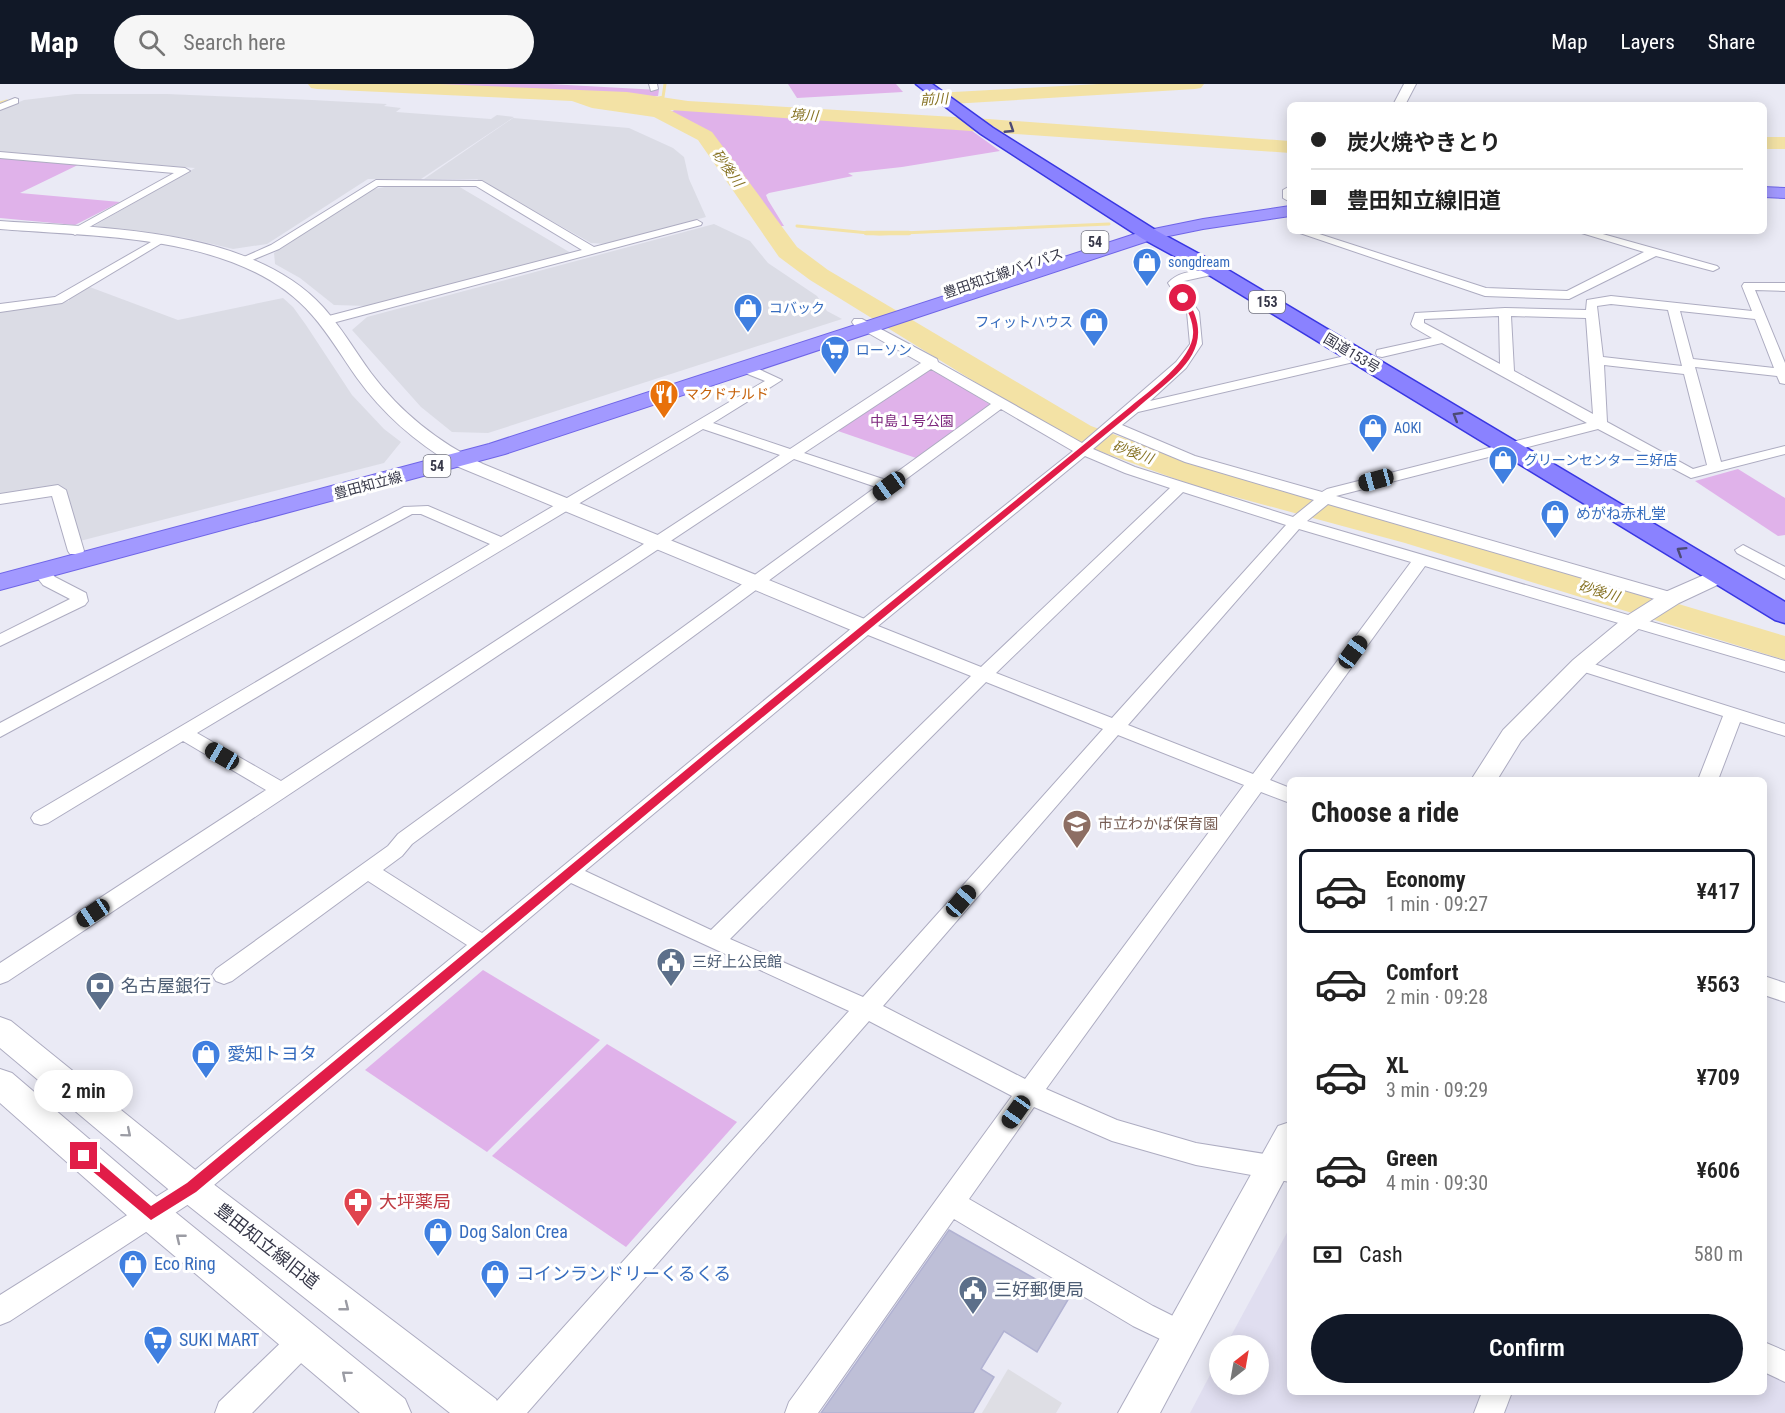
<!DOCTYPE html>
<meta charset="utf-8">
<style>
body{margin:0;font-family:"Roboto Condensed","Noto Sans JP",sans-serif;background:#f6f6f6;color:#222;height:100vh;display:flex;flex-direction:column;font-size:22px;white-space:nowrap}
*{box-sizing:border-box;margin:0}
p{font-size:20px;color:#767676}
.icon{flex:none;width:33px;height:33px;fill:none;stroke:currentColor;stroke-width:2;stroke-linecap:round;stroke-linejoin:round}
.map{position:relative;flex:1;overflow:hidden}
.sheet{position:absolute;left:1287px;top:693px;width:480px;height:618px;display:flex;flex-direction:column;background:#fff;border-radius:9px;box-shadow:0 3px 15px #0003}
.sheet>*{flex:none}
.top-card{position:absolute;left:1287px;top:18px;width:480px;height:132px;border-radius:9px;box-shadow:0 3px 15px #0003;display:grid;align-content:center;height:132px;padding:0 24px;background:#fff}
.needle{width:39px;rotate:31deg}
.tools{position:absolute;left:1209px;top:1251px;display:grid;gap:12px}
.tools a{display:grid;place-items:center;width:60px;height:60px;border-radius:50%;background:#fff;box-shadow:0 3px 15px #0003;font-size:30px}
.end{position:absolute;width:27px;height:27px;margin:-14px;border:8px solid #e11d48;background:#fff;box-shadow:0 0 0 3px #fff}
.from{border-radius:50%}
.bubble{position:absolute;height:42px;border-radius:21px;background:#fff;box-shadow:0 3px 15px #0003;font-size:20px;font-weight:600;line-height:42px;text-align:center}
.car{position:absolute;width:18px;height:36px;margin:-18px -9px;border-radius:8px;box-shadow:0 0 4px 2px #0007;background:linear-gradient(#222 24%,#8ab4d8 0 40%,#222 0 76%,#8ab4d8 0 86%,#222 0)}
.top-card b{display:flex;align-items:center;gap:21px;height:57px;font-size:22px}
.top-card b+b{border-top:2px solid #e0e0e0}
.top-card i{width:15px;height:15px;background:#222}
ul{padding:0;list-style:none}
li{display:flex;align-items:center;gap:18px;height:84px;margin:0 12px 9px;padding:0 12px;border:3px solid transparent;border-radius:9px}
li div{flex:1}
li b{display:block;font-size:22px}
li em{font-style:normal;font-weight:600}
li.active{border-color:#111827}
li>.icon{width:54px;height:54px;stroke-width:1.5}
h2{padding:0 24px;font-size:27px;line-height:72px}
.pay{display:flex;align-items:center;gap:15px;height:66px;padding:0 24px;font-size:22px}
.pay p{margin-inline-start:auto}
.primary-button{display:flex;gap:12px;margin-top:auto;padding:12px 24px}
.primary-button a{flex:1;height:69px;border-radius:36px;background:#111827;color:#fff;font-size:24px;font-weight:600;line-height:69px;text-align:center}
header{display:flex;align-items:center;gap:36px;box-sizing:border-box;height:84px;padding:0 30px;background:#111827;color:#fff}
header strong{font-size:28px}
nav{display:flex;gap:33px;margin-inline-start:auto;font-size:21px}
.search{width:420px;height:54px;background:#f6f6f6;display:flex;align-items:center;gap:15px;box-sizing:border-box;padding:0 21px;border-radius:33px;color:#767676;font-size:22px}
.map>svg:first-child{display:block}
.residential{fill:#e0def0}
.industrial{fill:#dbdce5}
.green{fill:#e0b2ea}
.parking{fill:#dedee4}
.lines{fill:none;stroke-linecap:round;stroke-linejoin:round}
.stream-far1{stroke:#f3e2a5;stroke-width:3}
.stream{stroke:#f3e2a5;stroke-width:4.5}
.river{fill:#f3e2a5;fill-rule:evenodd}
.building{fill:#bebfd7;stroke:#b1b2d2;stroke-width:1.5}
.minor-casing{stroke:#adacc1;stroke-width:2}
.tertiary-casing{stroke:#adacc1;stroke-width:2}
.primary-casing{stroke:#6f65e7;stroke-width:2}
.trunk-casing{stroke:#3937e2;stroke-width:3}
.minor{fill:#fff;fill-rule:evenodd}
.tertiary{fill:#fff;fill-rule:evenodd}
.primary{fill:#a299ff;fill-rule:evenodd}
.trunk{fill:#8a82ff;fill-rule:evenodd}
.oneway{stroke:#4c4a76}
.oneway2{stroke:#9b9ca4}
.route{fill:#e11d48}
.labels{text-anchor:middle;stroke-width:6;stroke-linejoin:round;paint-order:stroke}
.far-water-label{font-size:14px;font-style:italic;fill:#877324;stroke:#fff}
.shield{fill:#fff;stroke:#737480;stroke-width:1.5}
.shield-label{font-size:14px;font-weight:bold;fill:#373849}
.far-shop-label{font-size:14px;fill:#366cbe;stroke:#fff;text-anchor:start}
.far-street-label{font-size:14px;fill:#373849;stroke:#fff}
.far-food-label{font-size:14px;fill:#c56008;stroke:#fff;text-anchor:start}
.far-park-label{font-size:14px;fill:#7e287e;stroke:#fff}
.shop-label{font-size:15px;fill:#366cbe;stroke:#fff;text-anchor:start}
.education-label{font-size:15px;fill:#785e54;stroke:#fff;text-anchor:start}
.service-label{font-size:15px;fill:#4e5e75;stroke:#fff;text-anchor:start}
.near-service-label{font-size:18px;fill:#4e5e75;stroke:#fff;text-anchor:start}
.near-shop-label{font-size:18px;fill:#366cbe;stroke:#fff;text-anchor:start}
.near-health-label{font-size:18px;fill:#be3a42;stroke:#fff;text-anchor:start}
.near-street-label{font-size:18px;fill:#373849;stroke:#fff}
</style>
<header>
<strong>Map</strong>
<div class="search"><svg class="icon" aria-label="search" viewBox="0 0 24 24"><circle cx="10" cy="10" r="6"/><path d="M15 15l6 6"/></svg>Search here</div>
<nav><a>Map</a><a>Layers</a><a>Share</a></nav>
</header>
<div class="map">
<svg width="1785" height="1329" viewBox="0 0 1785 1329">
<rect width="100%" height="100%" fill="#eaeaf5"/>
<path class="residential" d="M1290 1143V1308H1764V1286L1785 1297V1329H1190L1219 1274 1220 1300H1258V1262L1226 1261Z"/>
<g class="industrial">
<path d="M75 10H167L312 16 387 20 384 22 401 24 396 28 491 35 497 31 514 33 421 95H368L267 160 233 165 187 154 92 143 195 84 0 68V26L24 16Z"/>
<path d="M513 34 629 44 673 64 684 73 689 95 706 133 607 160 591 159 477 95H424Z"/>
<path d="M390 102H458L571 169 368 222 334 221 300 194 275 180 274 169 369 106Z"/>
<path d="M714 140 750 157 768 179 817 212 827 227 842 235 488 349 452 348 421 323 352 246 367 233Z"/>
<path d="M87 202 178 236 283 214 293 223 306 241 352 311 384 345 401 358 384 379 76 458 63 403 0 414V227L69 217V212Z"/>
</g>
<g class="green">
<path d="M400 0H549L659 6 658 12 640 13 539 5Z"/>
<path d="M788 0H896L903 8 797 14Z"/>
<path d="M676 25 968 44 1000 67 902 83 848 89 853 92 769 109 766 111 768 116 784 142H777L705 46 671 28Z"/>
<path d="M0 72 82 79 20 109 120 118 75 141 0 134Z"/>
<path d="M931 284 991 321 916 374 838 347Z"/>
<path d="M1738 385 1785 414V451L1778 452 1695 397Z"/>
<path d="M483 886 600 956 487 1068 365 986Z"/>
<path d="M607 960 737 1038 626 1163 492 1072Z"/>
</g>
<path class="parking" d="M1008 1285 1062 1319 1056 1329H982Z"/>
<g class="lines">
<g class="stream-far1">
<path d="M652 16 663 13 665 0"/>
<path d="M0 19 7 17"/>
<path d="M797 142 879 150 1109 140"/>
</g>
<path class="stream" d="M866 149H909"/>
<g class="river">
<path d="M308 0H440L627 8 688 17 988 35 1290 57V69L670 26 712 48 797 163 828 186 1091 342 1217 388 1429 445 1785 552V576L1405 459 1195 402 1069 356 810 196 779 173 698 56 654 33 592 24 572 17 317 5 311 4Z"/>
<path d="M1099 0H1204L1201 4 1195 5 935 21 928 19 926 15 928 11 935 9Z"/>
<rect x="1764" y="53" width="21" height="12"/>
</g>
</g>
<path class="building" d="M949 1146 1069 1214 1037 1268 1004 1247 981 1285 994 1293 973 1329H821Z"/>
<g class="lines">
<g class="minor-casing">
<g id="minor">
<path d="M649 0H657L658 5 651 7Z"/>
<path d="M15 14 18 15V19L0 26V20Z"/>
<path d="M0 68 185 84 190 87 75 151 70 148 71 146 174 89 0 74Z"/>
<path d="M376 96 482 97 594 163 697 136 702 139 701 141 325 241 321 240 319 237 321 234 582 166 476 102H378L279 165 245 179H237L235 177 271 161Z"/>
<path d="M1294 147H1310L1486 204 1567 207 1644 168 1575 147H1592L1717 182 1719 184 1713 187 1656 172 1569 215 1485 212Z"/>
<path d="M158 154 164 157 162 159 62 219 0 228V220L55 213Z"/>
<path d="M1216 184 1220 185V189L1184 197 1180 200 1199 228 1202 260 1186 284 1150 317 1358 269 1365 273 1358 277 1138 328 1122 341 1195 372 1322 408 1327 405 1587 339 1442 259 1382 273 1377 272 1376 269 1377 266 1432 254 1413 243 1411 240 1415 229 1505 224 1586 226 1587 216 1611 212 1752 227 1742 202 1744 199H1785V207L1755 206 1785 279V300L1780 299 1777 292 1695 283 1721 378 1785 362V370L1691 394 1598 345 1336 412 1677 510 1680 514 1677 518H1665L1328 420 1307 437 1785 577V588L1425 482 1270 696 1290 704V719L1261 708 1046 1005 1117 1036 1196 1059 1290 1074V1098L1196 1081 1112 1057 1034 1023 969 1115 1153 1222 1191 1241 1196 1251 1191 1261 1181 1265 1133 1242 954 1135 818 1329H785L789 1318 1012 1012 869 937 527 1329H492L496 1318 849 927 571 799 201 1112 10 1237 0 1241V1211L183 1096 467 861 368 797 232 897 224 900 216 897 212 891 216 885 388 762 398 750 876 403 794 375 8 897 0 900V879L266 706 183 657 48 739 41 741 34 739 31 734 34 729 490 460 421 430H412L0 653V639L404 423 428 422 501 453 765 297 740 287 738 284 740 281H750L782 296 713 339 790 365 921 279 854 241 852 238 854 235H862L937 275 938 278 1082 359 1176 278 1190 260 1187 228 1168 199C1179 186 1200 187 1216 184ZM1611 220 1668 226 1682 282 1603 273 1597 222ZM1680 227 1755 235 1774 284 1693 275ZM1499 232 1500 280 1424 239V235ZM1511 232 1586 234 1593 330 1514 287ZM1604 281 1684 290 1707 381 1693 385 1607 338ZM931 285 991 320 886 396 804 369ZM1001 325 1073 367 858 539 482 849 383 786 402 772 412 760ZM703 345 780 371 281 697 197 649ZM1113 348 1185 378 1314 416 1293 433 1135 383 1093 365ZM1085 372 1125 389 1170 404 981 583 878 542ZM1183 408 1286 441 1112 634 996 589ZM1299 445 1411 478 1253 690 1128 641ZM868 551 971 592 711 846 585 787ZM986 598 1103 645 863 913 730 855ZM1118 651 1244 701 1025 995 883 922Z"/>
<path d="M58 401 66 406 84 467 82 470H70L68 467 52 412 0 420V410Z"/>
<path d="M1743 461 1785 483V495L1737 469 1735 466Z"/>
<path d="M40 482 46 483 55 493 86 509 88 517 85 521 0 562V550L70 515 43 501 32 487Z"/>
<path d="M1581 576 1785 640V652L1740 638 1718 696H1698L1723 632 1575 585 1572 581 1575 577Z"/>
<path d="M1764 892 1785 899V918L1764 911Z"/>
<path d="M304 1242 314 1246 319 1256 314 1266 252 1329H215L219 1318 294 1246Z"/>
<path d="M1764 1258 1785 1267V1298L1764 1288Z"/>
<path d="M1482 1308H1512L1504 1329H1474Z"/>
</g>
</g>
<g class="tertiary-casing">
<g id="tertiary">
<path d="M1404 0H1416L1405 21H1393Z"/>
<path d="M1290 102V118L1283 114V106Z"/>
<path d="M0 137C100 144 250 143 323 223 341 243 355 267 371 289 401 329 438 358 483 380L872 538 875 543 872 548 864 550 856 548 454 381C415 358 383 330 357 294 342 273 329 250 312 231 242 150 98 153 0 145Z"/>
<path d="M1720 484 1728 486 1731 491 1728 496 1679 519 1641 543 1589 586 1521 657 1497 696H1471L1503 646 1573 576 1625 533 1663 509Z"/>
<path d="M0 933 11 937 204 1093 496 1315 502 1329H450L180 1115 0 964Z"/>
<path d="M0 985 12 989 164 1119 405 1315 411 1329H360L138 1141 0 1019Z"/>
<path d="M1290 1038V1085L1160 1329H1118L1278 1042Z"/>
</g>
</g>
<g class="primary-casing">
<g id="primary">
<path d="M1764 103 1785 104V114L1764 113Z"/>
<path d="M1290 122V132L1203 145 1154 155 505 370 0 506V490L489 360 1144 147 1203 135Z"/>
</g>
</g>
<g class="trunk-casing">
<path id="trunk" d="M916 0H932L993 44 1157 147 1223 183 1785 518V539L1775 536 1209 191 1143 155 981 50Z"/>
</g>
<use href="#minor" class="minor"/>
<use href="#tertiary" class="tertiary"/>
<use href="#primary" class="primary"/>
<use href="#trunk" class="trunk"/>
</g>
<defs><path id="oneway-chevron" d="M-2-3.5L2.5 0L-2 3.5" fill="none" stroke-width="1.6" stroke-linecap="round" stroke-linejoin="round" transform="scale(1.5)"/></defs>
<g class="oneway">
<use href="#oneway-chevron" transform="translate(1010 45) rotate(33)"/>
<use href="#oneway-chevron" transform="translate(1457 332) rotate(-149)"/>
<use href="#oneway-chevron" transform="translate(1681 467) rotate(-148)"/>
</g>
<g class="oneway2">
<use href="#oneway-chevron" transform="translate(127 1049) rotate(40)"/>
<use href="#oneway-chevron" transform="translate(180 1154) rotate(-141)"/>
<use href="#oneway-chevron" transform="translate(345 1223) rotate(38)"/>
<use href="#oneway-chevron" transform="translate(346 1291) rotate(-140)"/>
</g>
<path class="route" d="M1181 212H1185C1222 267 1173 292 1135 326L718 670 196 1108 151 1136 79 1076 77 1072 79 1068H88L151 1122 187 1099 711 665 1130 323C1150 306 1196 274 1193 246 1192 231 1184 223 1181 212Z"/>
<defs>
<g id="shop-pin" transform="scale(1.5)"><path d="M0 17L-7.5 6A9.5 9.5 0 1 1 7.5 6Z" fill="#3f7fe0" stroke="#fff"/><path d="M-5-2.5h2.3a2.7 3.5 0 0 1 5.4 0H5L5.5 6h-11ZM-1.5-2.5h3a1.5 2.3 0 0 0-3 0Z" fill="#fff"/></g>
<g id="supermarket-pin" transform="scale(1.5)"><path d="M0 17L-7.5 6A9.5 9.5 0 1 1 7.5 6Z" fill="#3f7fe0" stroke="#fff"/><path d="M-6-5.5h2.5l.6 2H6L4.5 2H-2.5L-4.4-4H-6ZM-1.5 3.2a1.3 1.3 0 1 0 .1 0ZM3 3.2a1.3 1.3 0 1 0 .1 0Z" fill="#fff"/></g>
<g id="restaurant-pin" transform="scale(1.5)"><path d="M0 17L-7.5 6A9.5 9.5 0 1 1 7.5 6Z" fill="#e8710a" stroke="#fff"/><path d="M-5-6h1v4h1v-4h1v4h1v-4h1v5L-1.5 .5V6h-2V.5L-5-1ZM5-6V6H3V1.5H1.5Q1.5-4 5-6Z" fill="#fff"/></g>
<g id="school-pin" transform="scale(1.5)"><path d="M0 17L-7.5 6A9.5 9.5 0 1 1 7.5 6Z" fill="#8d6e63" stroke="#fff"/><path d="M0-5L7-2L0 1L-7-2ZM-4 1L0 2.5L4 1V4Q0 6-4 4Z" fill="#fff"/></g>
<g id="civic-pin" transform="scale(1.5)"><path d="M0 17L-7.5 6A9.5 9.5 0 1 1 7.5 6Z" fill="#5c6f8a" stroke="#fff"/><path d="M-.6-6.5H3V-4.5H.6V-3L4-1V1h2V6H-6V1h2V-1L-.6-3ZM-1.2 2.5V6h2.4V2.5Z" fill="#fff"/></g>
<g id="bank-pin" transform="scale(1.5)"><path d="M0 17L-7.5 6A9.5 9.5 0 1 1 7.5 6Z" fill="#5c6f8a" stroke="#fff"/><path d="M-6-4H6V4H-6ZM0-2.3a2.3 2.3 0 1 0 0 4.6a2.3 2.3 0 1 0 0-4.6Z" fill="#fff"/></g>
<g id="pharmacy-pin" transform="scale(1.5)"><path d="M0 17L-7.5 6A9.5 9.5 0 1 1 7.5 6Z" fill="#e0444e" stroke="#fff"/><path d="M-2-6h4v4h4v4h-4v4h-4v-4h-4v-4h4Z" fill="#fff"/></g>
</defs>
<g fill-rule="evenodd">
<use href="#shop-pin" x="1147" y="178"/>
<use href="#shop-pin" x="748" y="224"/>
<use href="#shop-pin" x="1094" y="238"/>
<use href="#supermarket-pin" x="835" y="266"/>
<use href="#restaurant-pin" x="664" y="310"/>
<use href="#shop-pin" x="1373" y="344"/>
<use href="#shop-pin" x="1503" y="376"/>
<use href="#shop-pin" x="1555" y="430"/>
<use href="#school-pin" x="1077" y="740"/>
<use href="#civic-pin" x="671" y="878"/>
<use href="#bank-pin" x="100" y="902"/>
<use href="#shop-pin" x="206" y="970"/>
<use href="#pharmacy-pin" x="358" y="1118"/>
<use href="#shop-pin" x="438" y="1148"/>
<use href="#shop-pin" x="133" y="1180"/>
<use href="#shop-pin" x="495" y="1190"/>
<use href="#civic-pin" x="973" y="1206"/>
<use href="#supermarket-pin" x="158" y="1256"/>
</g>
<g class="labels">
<g class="far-water-label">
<text transform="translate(934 15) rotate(-3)" y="5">前川</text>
<text transform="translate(804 31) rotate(4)" y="5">境川</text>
<text transform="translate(728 84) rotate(55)" y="5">砂後川</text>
<text transform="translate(1133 368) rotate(20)" y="5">砂後川</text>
<text transform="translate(1599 507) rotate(17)" y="5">砂後川</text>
</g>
<g class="shield">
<rect x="1081.5" y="147" width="27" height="22" rx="4.5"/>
<rect x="1249" y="207" width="36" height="22" rx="4.5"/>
<rect x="423.5" y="371" width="27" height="22" rx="4.5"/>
</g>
<g class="shield-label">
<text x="1095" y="163">54</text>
<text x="1267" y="223">153</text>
<text x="437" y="387">54</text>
</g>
<g class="far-shop-label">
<text x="1168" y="183">songdream</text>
<text x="769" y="229">コバック</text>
<text x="1073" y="243" text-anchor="end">フィットハウス</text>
<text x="856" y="271">ローソン</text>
<text x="1394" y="349">AOKI</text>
<text x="1524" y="381">グリーンセンター三好店</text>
</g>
<g class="far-street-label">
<text transform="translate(1003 189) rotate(-19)" y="5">豊田知立線バイパス</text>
<text transform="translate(1352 269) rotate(31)" y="5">国道153号</text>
<text transform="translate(368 401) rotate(-15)" y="5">豊田知立線</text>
</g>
<g class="far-food-label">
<text x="685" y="315">マクドナルド</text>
</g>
<g class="far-park-label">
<text x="912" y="342">中島１号公園</text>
</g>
<g class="shop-label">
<text x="1576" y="435">めがね赤札堂</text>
</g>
<g class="education-label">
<text x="1098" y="745">市立わかば保育園</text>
</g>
<g class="service-label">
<text x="692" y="883">三好上公民館</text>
</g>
<g class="near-service-label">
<text x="121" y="908">名古屋銀行</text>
<text x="994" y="1212">三好郵便局</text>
</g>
<g class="near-shop-label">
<text x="227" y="976">愛知トヨタ</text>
<text x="459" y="1154">Dog Salon Crea</text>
<text x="154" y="1186">Eco Ring</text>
<text x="516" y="1196">コインランドリーくるくる</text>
<text x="179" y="1262">SUKI MART</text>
</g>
<g class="near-health-label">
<text x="379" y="1124">大坪薬局</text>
</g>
<g class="near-street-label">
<text transform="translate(267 1162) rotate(38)" y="6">豊田知立線旧道</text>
</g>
</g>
</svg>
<div class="tools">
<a><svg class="needle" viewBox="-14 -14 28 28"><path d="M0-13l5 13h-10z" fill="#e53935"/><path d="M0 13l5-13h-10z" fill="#767676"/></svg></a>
</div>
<i class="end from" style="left:1183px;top:214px"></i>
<i class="end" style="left:84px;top:1072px"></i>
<div class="bubble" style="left:34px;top:986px;width:99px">2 min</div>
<i class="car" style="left:1376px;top:396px;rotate:255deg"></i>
<i class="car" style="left:889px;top:402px;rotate:234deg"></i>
<i class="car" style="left:1353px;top:568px;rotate:36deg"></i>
<i class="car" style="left:222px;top:672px;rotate:300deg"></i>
<i class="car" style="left:961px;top:817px;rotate:41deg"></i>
<i class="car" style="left:93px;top:829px;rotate:236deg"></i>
<i class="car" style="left:1016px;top:1028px;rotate:215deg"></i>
<div class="top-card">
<b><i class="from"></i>炭火焼やきとり</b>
<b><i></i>豊田知立線旧道</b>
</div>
<section class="sheet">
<h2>Choose a ride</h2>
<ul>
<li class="active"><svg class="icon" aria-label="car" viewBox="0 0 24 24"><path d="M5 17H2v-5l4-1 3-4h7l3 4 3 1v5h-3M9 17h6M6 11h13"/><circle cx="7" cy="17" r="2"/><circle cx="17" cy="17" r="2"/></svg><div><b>Economy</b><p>1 min · 09:27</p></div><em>¥417</em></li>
<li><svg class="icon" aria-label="car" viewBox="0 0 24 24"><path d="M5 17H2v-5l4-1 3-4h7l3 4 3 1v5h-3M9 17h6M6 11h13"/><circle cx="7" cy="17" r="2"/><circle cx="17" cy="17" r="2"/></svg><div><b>Comfort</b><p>2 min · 09:28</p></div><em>¥563</em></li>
<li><svg class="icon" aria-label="car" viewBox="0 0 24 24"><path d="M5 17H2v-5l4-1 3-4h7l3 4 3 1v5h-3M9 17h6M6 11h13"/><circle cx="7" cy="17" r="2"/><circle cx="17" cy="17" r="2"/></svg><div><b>XL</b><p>3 min · 09:29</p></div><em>¥709</em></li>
<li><svg class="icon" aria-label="car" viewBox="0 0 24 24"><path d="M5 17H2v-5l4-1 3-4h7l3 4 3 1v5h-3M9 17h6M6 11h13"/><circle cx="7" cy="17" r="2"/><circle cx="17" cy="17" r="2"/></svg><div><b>Green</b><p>4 min · 09:30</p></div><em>¥606</em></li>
</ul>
<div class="pay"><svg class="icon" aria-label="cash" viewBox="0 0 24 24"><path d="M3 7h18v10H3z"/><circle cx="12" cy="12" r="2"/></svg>Cash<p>580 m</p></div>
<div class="primary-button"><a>Confirm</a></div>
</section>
</div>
